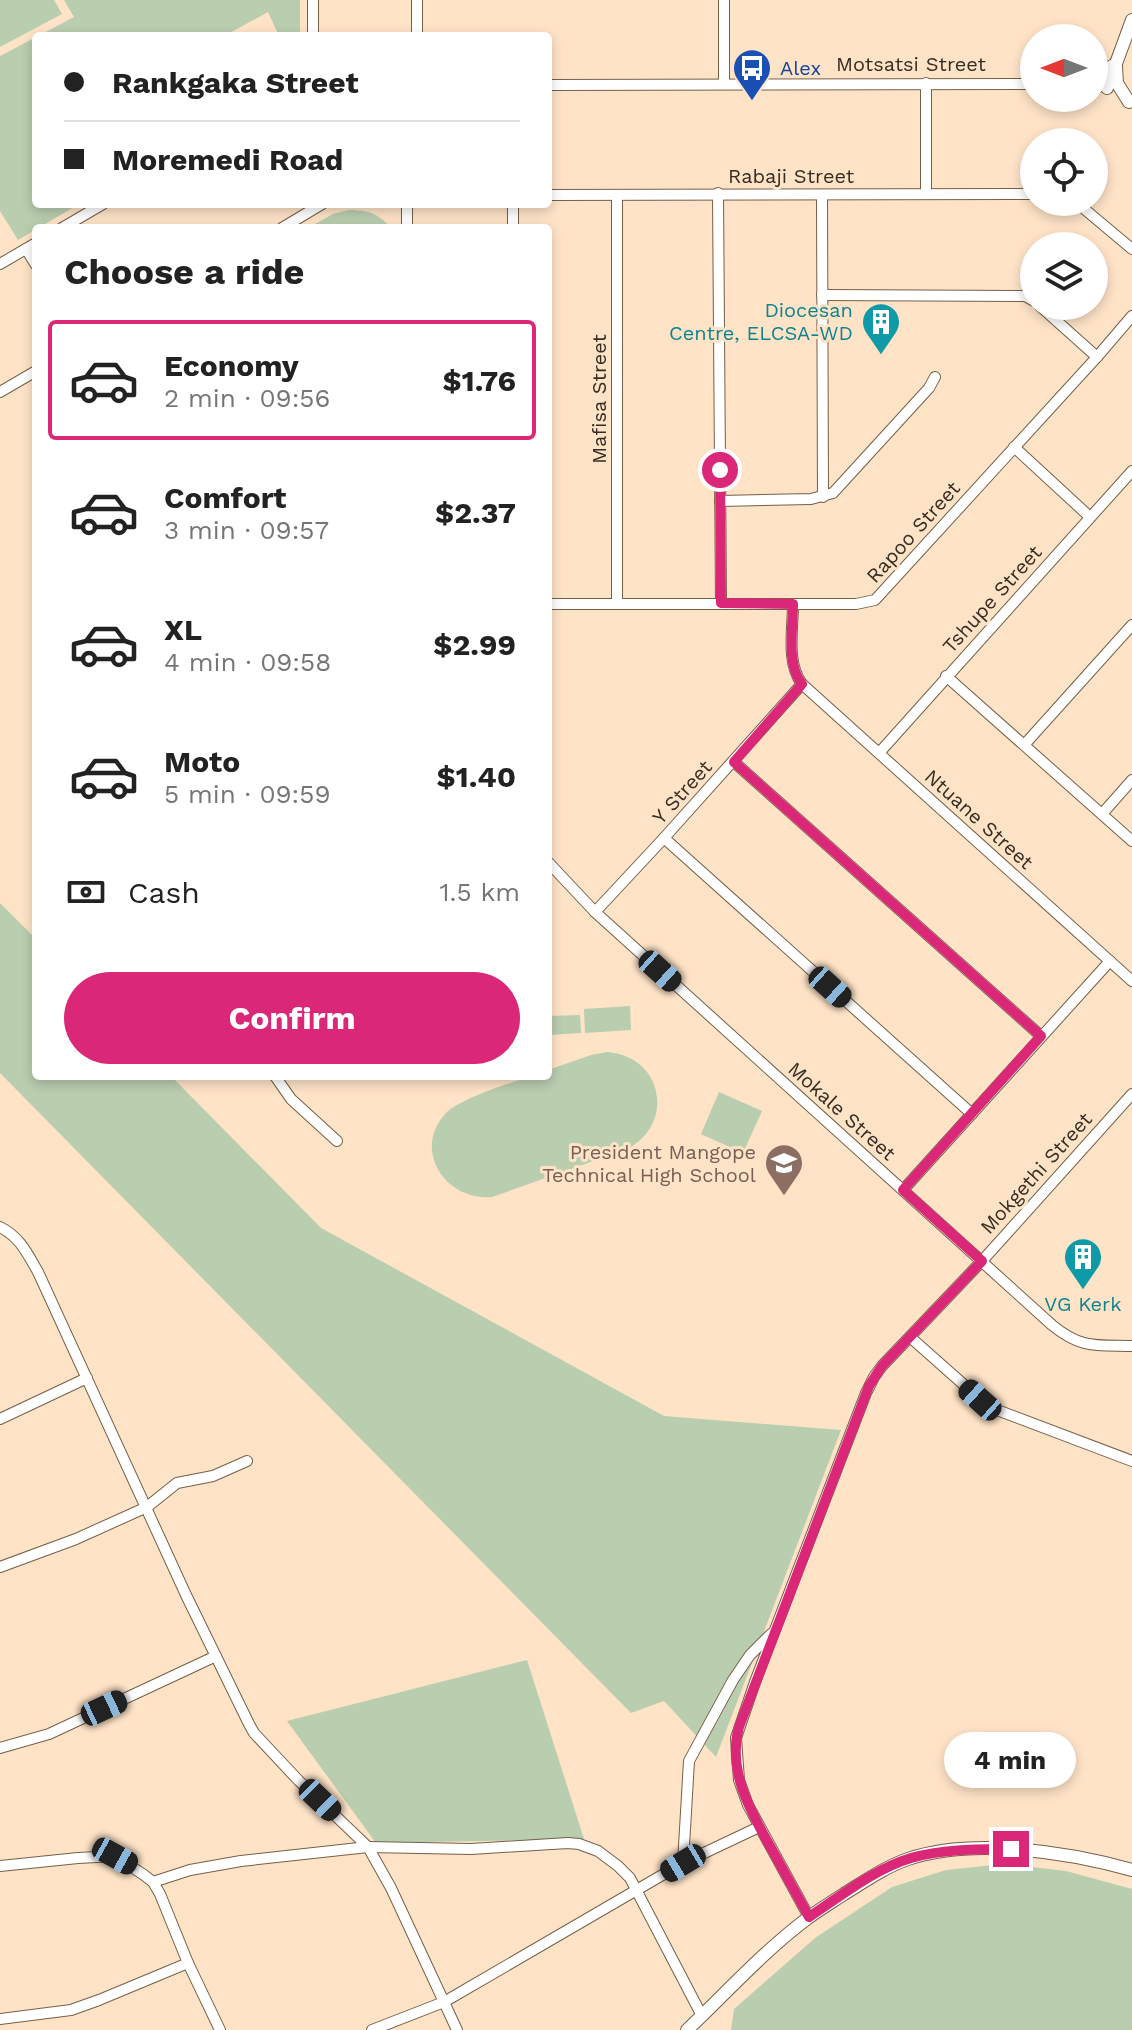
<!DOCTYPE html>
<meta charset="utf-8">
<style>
body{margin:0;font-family:"Work Sans",sans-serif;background:#f2f2f2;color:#222;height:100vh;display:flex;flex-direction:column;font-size:30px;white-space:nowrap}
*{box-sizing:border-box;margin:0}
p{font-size:26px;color:#767676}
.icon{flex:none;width:44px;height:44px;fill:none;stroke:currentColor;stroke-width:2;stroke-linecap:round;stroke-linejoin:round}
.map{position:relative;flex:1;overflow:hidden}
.details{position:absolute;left:32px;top:224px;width:520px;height:856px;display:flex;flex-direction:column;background:#fff;border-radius:8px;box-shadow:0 4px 12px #0003}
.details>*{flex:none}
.banner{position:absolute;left:32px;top:32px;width:520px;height:176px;border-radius:8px;box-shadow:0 4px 12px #0003;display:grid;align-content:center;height:176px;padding:0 32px;background:#fff}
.needle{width:52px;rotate:270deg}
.fabs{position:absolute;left:1020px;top:24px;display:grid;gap:16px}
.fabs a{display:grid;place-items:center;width:88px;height:88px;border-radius:50%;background:#fff;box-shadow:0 4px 12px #0003;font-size:40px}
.end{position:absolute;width:36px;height:36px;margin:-18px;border:10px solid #db2777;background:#fff;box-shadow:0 0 0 4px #fff}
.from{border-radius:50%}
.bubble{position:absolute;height:56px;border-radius:28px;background:#fff;box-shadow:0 4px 12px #0003;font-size:26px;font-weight:700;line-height:56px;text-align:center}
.car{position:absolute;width:24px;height:48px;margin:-24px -12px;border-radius:10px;box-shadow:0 0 6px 2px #0007;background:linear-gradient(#222 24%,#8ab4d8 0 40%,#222 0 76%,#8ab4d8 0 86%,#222 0)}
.banner b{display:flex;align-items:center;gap:28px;height:76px;font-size:30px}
.banner b+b{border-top:2px solid #e0e0e0}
.banner i{width:20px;height:20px;background:#222}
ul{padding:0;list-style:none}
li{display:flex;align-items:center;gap:24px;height:120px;margin:0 16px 12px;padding:0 16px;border:4px solid transparent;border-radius:8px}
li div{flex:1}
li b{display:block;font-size:30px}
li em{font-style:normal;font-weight:700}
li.selected{border-color:#db2777}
li>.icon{width:72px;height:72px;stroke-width:1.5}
h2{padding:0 32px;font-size:36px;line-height:96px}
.pay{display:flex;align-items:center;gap:20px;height:88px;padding:0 32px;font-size:30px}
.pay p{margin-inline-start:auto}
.primary-button{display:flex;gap:16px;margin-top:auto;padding:16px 32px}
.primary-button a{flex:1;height:92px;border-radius:48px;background:#db2777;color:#fff;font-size:32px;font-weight:700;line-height:92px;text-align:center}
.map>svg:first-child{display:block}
.green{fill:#b9cdaf}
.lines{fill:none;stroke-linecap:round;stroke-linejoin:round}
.minor-casing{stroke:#765f47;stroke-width:12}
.tertiary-casing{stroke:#765f47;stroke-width:14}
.minor{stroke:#fff;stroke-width:10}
.tertiary{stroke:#fff;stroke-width:12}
.route{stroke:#db2777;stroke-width:10}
.labels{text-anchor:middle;stroke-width:6;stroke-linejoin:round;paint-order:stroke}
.street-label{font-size:20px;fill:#362c21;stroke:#fee3c7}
.transit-label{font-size:20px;fill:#164399;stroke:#fee3c7;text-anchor:start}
.culture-label{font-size:20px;fill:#0d838f;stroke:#fee3c7;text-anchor:end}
.education-label{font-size:20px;fill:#785e54;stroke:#fee3c7;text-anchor:end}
</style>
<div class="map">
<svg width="1132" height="2030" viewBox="0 0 1132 2030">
<rect width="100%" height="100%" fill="#fee3c7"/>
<g class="green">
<path d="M0 0H54L62 14 0 47Z"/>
<path d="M64 0H300V36H279L268 12 224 36H38L74 17Z"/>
<path d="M36 37V204H79L18 240 0 211V56Z"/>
<path d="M349 210C368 210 378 213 391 228H308L333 214Z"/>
<path d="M0 903 36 939V1076H171L321 1228 664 1416 841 1430 716 1757 664 1701 631 1713 0 1073Z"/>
<path d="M630 1006 631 1030 585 1033 584 1009Z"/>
<path d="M580 1015 581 1033 549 1035 548 1016Z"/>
<path d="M607 1052C664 1056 676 1126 625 1150L492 1197C446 1201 412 1151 445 1114 457 1100 511 1082 530 1077 535 1075 542 1076 548 1076V1070L591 1055Z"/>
<path d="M719 1092 762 1111 743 1153 701 1134Z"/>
<path d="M527 1660 584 1839 376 1843 287 1721Z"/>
<path d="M1004 1864 1066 1871 1132 1889V2030H731L734 2009 815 1938 892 1887 946 1870Z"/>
</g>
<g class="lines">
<g class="minor-casing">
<g id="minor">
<path d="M417 0V36"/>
<path d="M724 0V84"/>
<path d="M313 36V0"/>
<path d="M548 85 1034 84"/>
<path d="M1094 86 1098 87"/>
<path d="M718 193 721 603"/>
<path d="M926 193V83"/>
<path d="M548 195 1034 194"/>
<path d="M617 195V603"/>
<path d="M822 195 823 497"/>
<path d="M1076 202 1132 249"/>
<path d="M407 204V228"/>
<path d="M513 204V228"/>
<path d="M62 228 103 204"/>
<path d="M282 228 322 204"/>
<path d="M26 249 36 265"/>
<path d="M0 264 36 243"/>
<path d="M822 295 1018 296H1025L1034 301"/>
<path d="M1040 306 1097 357"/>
<path d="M0 392 36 371"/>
<path d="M1014 447 1090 517"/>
<path d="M720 501 811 499 833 493 929 388 935 377"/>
<path d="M548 604H856L875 600 1097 357 1132 316"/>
<path d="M946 676 1132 841"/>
<path d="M802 684 1132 981"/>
<path d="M1025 744 1132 625"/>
<path d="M879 753 1132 471"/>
<path d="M734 762 1041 1036"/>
<path d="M1102 814 1132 780"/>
<path d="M664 838 972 1114"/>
<path d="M548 862 595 912 1052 1325C1081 1349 1096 1345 1132 1346"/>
<path d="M595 912 664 838 802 684C786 663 793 629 793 604"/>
<path d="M275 1076 291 1099 337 1141"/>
<path d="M903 1190 1110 961"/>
<path d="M0 1227C20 1237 27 1253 38 1272L186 1595 249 1724 254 1733 299 1781 368 1847 391 1888 457 2030"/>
<path d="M910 1337 989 1407 1132 1461"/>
<path d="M0 1419 87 1378"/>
<path d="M0 1567 76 1539 147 1507 177 1483 213 1476 247 1461"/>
<path d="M0 1748 49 1734 216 1656"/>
<path d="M683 1863 689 1761 733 1680 750 1655 771 1634"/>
<path d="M0 1866 78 1858 115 1856 144 1875 153 1882 160 1894 188 1963 220 2030"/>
<path d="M153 1882 190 1870 241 1861 368 1847 471 1849 568 1843 579 1844 598 1851 618 1866 630 1878 702 2016"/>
<path d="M809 1917 748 1805 739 1780 736 1738 755 1682 866 1393 874 1377 882 1366 982 1261 1132 1094"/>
<path d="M0 2019 71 2010 99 2000 188 1963"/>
<path d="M372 2030 444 2002 683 1863 759 1827"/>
</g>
</g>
<g class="tertiary-casing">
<g id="tertiary">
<path d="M1116 67 1117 83 1129 102"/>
<path d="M1094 80 1103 76 1112 66"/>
<path d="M1107 88 1132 20"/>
<path d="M687 2030C726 1993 765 1950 808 1918 820 1909 832 1902 844 1894 865 1881 885 1867 908 1859 973 1837 1068 1852 1132 1870"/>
</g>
</g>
<use href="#minor" class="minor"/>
<use href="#tertiary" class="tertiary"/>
</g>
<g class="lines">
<path class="route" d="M720 470 721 603 793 604C793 629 786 664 802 684L734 762 1041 1036 903 1190 982 1261 882 1366 869 1386 739 1727C726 1774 754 1817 776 1857 787 1877 798 1897 809 1917 841 1896 874 1869 911 1858 943 1849 978 1849 1011 1849"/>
</g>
<defs>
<g id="bus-pin" transform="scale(2)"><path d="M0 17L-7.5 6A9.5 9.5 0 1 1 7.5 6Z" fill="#1a4fb4" stroke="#fee3c7"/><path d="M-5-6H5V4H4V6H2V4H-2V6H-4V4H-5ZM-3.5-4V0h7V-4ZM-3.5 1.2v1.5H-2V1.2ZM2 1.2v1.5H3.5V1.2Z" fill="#fff"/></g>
<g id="building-pin" transform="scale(2)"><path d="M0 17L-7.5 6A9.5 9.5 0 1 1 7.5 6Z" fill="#0f9aa8" stroke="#fee3c7"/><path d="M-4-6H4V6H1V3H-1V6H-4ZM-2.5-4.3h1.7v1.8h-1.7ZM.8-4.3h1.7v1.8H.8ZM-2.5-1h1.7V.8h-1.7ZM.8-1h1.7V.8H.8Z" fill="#fff"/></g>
<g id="school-pin" transform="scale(2)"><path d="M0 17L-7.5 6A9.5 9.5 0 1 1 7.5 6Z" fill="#8d6e63" stroke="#fee3c7"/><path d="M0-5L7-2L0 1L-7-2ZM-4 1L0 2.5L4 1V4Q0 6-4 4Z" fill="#fff"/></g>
</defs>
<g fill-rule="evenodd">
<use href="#bus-pin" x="752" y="68"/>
<use href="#building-pin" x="881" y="322"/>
<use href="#school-pin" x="784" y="1163"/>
<use href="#building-pin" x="1083" y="1257"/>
</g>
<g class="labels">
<g class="street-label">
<text x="911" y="71">Motsatsi Street</text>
<text x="791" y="183">Rabaji Street</text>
<text transform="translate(599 399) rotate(-90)" y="7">Mafisa Street</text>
<text transform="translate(913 532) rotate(-48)" y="7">Rapoo Street</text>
<text transform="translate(992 599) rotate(-48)" y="7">Tshupe Street</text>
<text transform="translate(682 792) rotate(-48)" y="7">Y Street</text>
<text transform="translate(979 819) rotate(42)" y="7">Ntuane Street</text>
<text transform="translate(842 1111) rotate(42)" y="7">Mokale Street</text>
<text transform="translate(1036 1173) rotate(-48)" y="7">Mokgethi Street</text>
</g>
<g class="transit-label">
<text x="780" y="75">Alex</text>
</g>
<g class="culture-label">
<text x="853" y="317">Diocesan<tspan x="853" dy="23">Centre, ELCSA-WD</tspan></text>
<text x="1083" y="1311" text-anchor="middle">VG Kerk</text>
</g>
<g class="education-label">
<text x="756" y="1159">President Mangope<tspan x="756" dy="23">Technical High School</tspan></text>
</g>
</g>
</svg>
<div class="fabs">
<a><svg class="needle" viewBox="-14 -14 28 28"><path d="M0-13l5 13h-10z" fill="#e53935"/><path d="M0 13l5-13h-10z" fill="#767676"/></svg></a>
<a><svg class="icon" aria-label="locate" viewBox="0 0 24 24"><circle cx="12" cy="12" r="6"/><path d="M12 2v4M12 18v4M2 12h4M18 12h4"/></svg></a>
<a><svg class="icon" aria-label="layers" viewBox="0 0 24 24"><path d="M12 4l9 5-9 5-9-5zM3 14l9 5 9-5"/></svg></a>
</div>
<i class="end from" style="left:720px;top:470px"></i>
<i class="end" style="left:1011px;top:1849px"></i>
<div class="bubble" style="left:944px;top:1732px;width:132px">4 min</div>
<i class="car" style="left:660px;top:971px;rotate:132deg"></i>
<i class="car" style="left:830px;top:987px;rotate:132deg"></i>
<i class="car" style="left:980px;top:1400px;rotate:312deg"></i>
<i class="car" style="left:104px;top:1708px;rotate:65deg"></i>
<i class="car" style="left:320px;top:1800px;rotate:134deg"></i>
<i class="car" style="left:115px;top:1856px;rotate:119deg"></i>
<i class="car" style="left:683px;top:1863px;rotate:239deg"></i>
<div class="banner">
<b><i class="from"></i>Rankgaka Street</b>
<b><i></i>Moremedi Road</b>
</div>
<section class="details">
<h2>Choose a ride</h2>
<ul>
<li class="selected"><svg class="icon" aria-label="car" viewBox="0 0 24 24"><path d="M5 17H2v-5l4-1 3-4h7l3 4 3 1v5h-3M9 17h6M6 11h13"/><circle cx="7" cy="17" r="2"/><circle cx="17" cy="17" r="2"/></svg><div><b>Economy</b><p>2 min · 09:56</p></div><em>$1.76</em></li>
<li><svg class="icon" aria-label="car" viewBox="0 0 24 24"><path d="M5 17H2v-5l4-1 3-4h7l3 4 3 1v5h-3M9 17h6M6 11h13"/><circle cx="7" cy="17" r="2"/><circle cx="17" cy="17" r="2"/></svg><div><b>Comfort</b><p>3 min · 09:57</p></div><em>$2.37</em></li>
<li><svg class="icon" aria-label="car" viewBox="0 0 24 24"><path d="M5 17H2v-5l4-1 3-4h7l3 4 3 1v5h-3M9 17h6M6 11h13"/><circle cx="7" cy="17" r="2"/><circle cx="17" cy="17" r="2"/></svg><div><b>XL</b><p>4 min · 09:58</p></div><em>$2.99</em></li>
<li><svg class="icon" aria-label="car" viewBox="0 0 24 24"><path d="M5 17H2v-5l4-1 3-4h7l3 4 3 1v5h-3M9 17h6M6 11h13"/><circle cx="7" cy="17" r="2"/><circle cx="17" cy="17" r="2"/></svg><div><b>Moto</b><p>5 min · 09:59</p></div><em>$1.40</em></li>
</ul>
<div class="pay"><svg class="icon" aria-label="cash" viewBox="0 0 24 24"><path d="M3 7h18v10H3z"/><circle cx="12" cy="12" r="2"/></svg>Cash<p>1.5 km</p></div>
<div class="primary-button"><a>Confirm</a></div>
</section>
</div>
